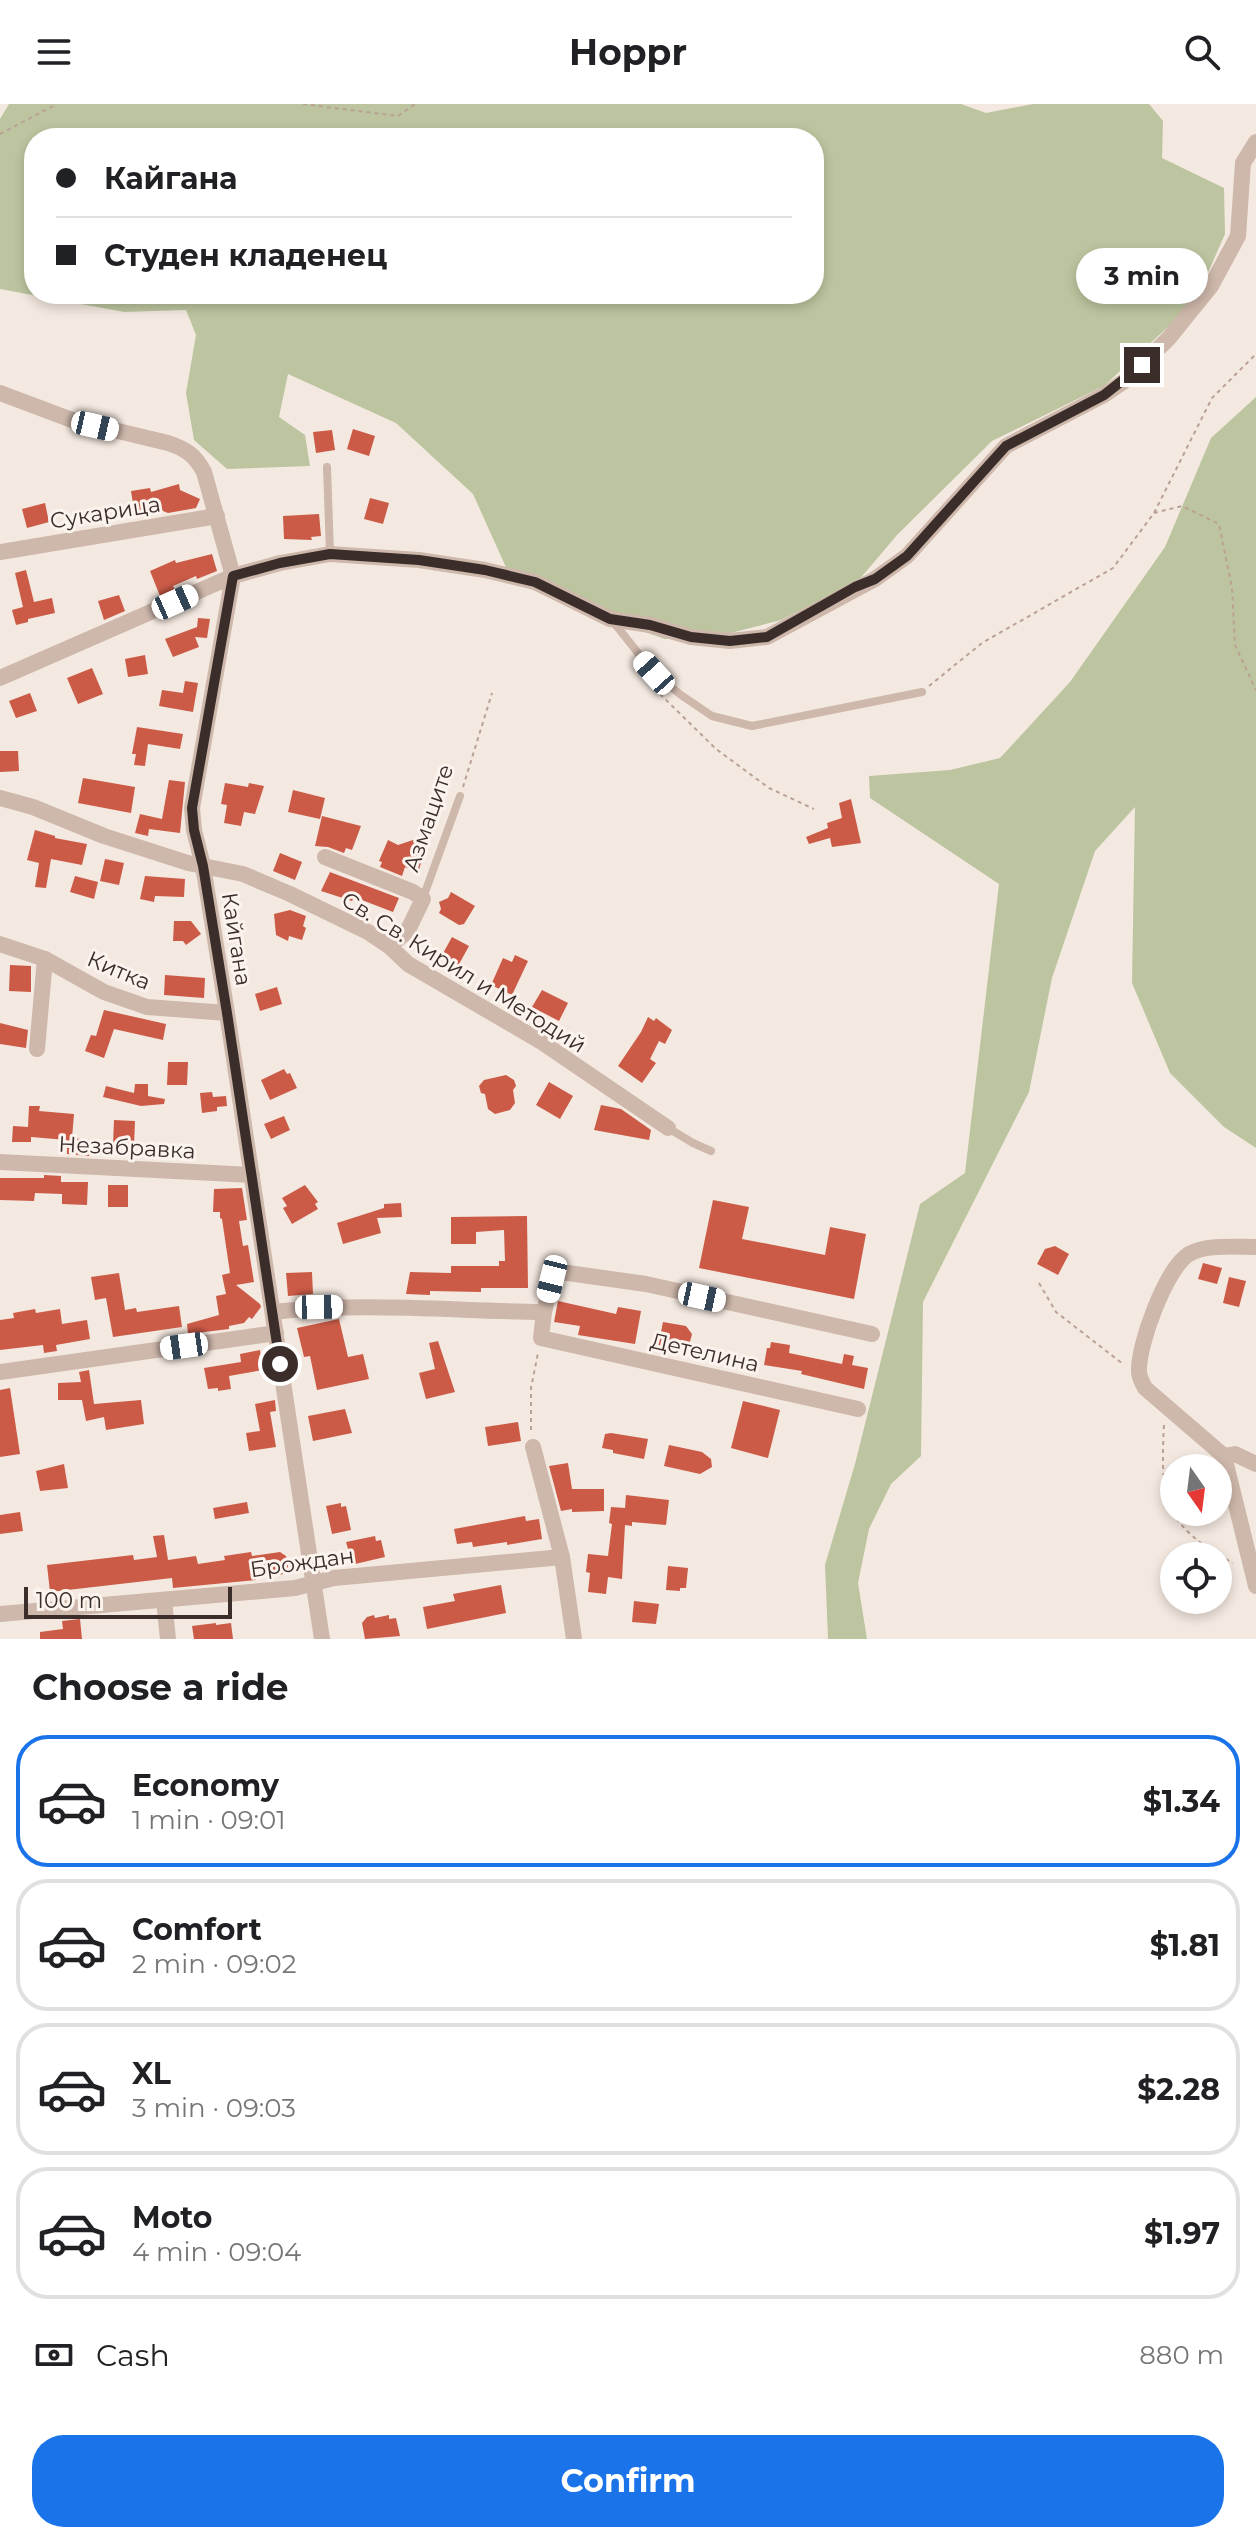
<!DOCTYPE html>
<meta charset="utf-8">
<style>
body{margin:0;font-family:Montserrat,sans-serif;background:#f2f2f2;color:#202124;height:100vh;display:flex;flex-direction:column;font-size:30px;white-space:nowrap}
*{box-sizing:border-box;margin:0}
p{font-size:26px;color:#757577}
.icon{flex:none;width:44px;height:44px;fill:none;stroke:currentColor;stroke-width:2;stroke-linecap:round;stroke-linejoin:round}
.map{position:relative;height:1535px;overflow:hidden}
.panel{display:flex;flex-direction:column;background:#fff;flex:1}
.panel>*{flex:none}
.banner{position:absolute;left:24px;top:24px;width:800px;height:176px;border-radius:32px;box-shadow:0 4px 12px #0003;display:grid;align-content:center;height:176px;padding:0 32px;background:#fff}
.needle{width:52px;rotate:166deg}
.tools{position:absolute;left:1160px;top:1350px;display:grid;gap:16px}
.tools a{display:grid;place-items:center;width:72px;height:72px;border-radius:50%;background:#fff;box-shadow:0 4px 12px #0003;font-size:40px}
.scale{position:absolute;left:24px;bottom:20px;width:208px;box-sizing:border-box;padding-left:8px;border:4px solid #3b2e2a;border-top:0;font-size:22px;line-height:28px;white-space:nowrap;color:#3b2e2a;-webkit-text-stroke:6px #fbf3ed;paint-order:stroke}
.end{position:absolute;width:36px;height:36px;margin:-18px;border:10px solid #3b2e2a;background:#fff;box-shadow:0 0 0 4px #fff}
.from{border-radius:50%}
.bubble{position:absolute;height:56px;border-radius:28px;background:#fff;box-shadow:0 4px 12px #0003;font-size:26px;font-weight:700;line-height:56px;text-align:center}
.car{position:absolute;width:24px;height:48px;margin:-24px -12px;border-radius:10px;box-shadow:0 0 6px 2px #0007;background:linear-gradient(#fff 24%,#345 0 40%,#fff 0 76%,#345 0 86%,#fff 0)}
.banner b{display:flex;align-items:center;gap:28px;height:76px;font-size:30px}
.banner b+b{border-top:2px solid #e0e0e0}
.banner i{width:20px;height:20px;background:#202124}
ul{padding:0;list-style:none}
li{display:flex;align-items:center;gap:24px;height:132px;margin:0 16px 12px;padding:0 16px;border:4px solid #e0e0e0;border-radius:32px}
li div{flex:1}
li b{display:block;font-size:30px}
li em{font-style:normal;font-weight:700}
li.selected{border-color:#1a73e8}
li>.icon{width:72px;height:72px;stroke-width:1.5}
h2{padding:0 32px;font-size:36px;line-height:96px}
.pay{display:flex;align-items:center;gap:20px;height:88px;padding:0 32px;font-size:30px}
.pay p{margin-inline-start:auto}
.action{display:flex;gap:16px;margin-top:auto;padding:16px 32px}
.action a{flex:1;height:92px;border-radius:32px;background:#1a73e8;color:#fff;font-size:32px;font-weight:700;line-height:92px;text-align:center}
header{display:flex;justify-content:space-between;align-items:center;height:104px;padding:0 32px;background:#fff;font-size:36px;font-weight:700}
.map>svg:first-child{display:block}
.green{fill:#bcc59f;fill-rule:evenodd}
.building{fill:#cb5b47}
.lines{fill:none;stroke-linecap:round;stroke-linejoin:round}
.path{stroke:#baa195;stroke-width:2;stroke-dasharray:4 4;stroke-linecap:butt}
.service{stroke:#ceb7ab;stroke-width:8}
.minor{stroke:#ceb7ab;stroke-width:16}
.route{stroke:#3b2e2a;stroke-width:10}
.labels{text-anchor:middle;stroke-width:6;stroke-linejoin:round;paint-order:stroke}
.street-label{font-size:22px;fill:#3b2e2a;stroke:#fbf3ed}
</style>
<header><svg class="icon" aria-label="menu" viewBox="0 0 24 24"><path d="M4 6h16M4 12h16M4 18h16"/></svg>Hoppr<svg class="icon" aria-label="search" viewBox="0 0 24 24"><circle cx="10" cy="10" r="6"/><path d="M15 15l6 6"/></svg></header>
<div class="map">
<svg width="1256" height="1535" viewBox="0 0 1256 1535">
<rect width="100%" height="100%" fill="#f4e9e0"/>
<g class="green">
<path d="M9 0H961L986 9 1033 0H1149L1163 17 1162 54 1224 84 1225 130 1195 198 1104 282 992 337 897 431 858 477 781 516 719 532 665 535 591 509 509 470 473 390 396 319 288 270 279 313 305 331 310 362 227 365 194 336 186 289 196 231 186 206 124 208 0 185V15ZM34 34H814V190H34Z"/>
<path d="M1256 293V1044L1224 1023 1170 969 1132 879 1135 703 1095 747 1052 874 1029 988 923 1198 921 1352 891 1380 869 1425 858 1479 867 1535H828L825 1461 855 1360 920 1100 965 1069 999 780 870 694 869 672 950 666 1000 654 1070 578 1165 443 1211 334Z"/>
</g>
<g class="building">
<path d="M353 325 375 332 369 352 347 345Z"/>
<path d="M332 326 335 346 316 349 313 328Z"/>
<path d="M179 380 180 386 200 395 196 404 168 409 153 403 154 411 135 412 131 387 150 384 151 388Z"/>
<path d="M370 394 389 399 383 420 364 415Z"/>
<path d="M45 399 49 418 27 424 22 405Z"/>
<path d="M319 410 321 432 311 433 312 436 284 435 283 412Z"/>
<path d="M212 450 217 467 197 475 196 472 173 482 175 486 160 492 150 467 175 456 176 459Z"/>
<path d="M26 466 34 498 52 494 55 509 28 515V518L16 521 12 506 23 503 15 469Z"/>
<path d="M119 491 125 507 104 516 98 497Z"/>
<path d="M198 514 210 515 207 534 195 533 199 543 173 553 165 535 197 523Z"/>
<path d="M145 551 148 570 128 573 125 555Z"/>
<path d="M92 564 103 590 78 600 67 574Z"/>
<path d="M185 577 198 579 193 608 159 602 162 586 183 589Z"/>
<path d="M30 589 37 607 16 614 9 597Z"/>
<path d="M137 623 183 630 180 645 148 640 145 662 134 661 136 650H132Z"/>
<path d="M0 647H18L19 667 0 668Z"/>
<path d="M83 674 135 683 131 709 78 699Z"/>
<path d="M169 676 185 678 180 729 149 725 148 732 135 729 140 710 162 715Z"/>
<path d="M225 679 248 683 249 679 264 682 255 710 244 708 241 722 224 719 227 701 221 700Z"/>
<path d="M293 686 325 694 320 715 288 708Z"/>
<path d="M851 695 861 739 832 743 830 734 809 740 806 733 828 724 827 719 842 714 839 699Z"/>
<path d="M322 712 361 722 352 746 346 744 344 749 328 743 315 742Z"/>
<path d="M35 726 55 732V734L87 740 82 761 51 755 46 784 35 783 39 759 27 756Z"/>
<path d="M388 736 398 741 413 736 426 742 418 769 405 763 402 772 380 763 382 758 379 757Z"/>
<path d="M280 749 302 758 295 776 273 767Z"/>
<path d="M105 755 124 759 119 781 100 777Z"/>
<path d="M330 768 399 794 393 808 354 793 352 797 321 787Z"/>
<path d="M75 772 98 778 94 795 70 788Z"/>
<path d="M145 772 185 775 184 793 155 792 154 798 140 795Z"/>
<path d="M451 788 475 802 464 820 459 821 439 809 441 805 439 798 448 794Z"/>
<path d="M290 806 306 812 303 822 306 824 302 836 289 832 288 837 276 831 274 810Z"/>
<path d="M174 817H191L201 830 186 841 183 837H173Z"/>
<path d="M452 833 469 842 458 862 441 853Z"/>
<path d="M515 851 528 857 512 891 491 881 503 854 512 858Z"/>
<path d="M10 861 31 862V888L9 887Z"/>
<path d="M165 871 205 874 204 894 164 891Z"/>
<path d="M277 883 282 900 260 907 255 890Z"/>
<path d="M542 886 568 899 559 917 532 903Z"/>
<path d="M104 906 166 920 163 936 114 925 104 954 85 947 91 931 96 932Z"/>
<path d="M648 913 654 917 656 914 672 926 665 940 659 937 650 955 656 959 642 979 618 962 641 928Z"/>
<path d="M0 919 28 926 26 944 0 940Z"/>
<path d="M168 958H188L187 981H167Z"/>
<path d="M284 965 287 970 290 969 297 984 270 996 261 976Z"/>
<path d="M506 971 514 976 516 982 513 986 515 999 510 1006 495 1010 488 1005 485 990 481 989 479 982 484 976Z"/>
<path d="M549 978 573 992 560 1015 536 1001Z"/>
<path d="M135 980H148V992L165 995 164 1000 141 1002 103 993 106 982 134 989Z"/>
<path d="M212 988 213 993 226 992 227 1002 217 1003V1007L202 1009 200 989Z"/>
<path d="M601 1001 621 1005 651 1026 649 1036 594 1026Z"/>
<path d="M29 1002H40L39 1007 74 1010 72 1034 90 1036 89 1052 67 1050V1036L31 1033V1038H12L13 1022 28 1023Z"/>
<path d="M284 1012 290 1026 271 1035 264 1020Z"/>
<path d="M114 1016 135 1017 134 1042 113 1041Z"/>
<path d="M44 1071 61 1072V1078H88L87 1101 62 1100V1090L35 1089 34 1097 0 1096V1074H44Z"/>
<rect x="108" y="1081" width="20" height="22"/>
<path d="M305 1081 318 1098 315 1100 318 1105 292 1120 283 1104 287 1102 282 1094Z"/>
<path d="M242 1084 247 1116 239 1117 243 1142 248 1141 254 1178 236 1181 260 1200 261 1203 252 1215 249 1213 244 1219 229 1222V1225L188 1230 187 1220 219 1211 216 1192 226 1190 222 1171 230 1169 222 1115 220 1114V1108H213L214 1085Z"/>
<path d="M713 1096 749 1103 742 1135 825 1151 830 1123 866 1130 854 1195 699 1164Z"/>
<path d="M401 1099 402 1113 377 1114 381 1129 343 1140 337 1119 384 1104V1100Z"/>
<path d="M527 1112 528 1184H481V1188L430 1187V1191L406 1190 410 1168 451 1169V1162H499V1157H505L504 1126 476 1128V1140H451V1113Z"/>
<path d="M1055 1142 1069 1150 1058 1171 1037 1160 1045 1145Z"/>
<path d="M1203 1159 1222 1164 1217 1180 1198 1175Z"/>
<path d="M312 1168 313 1190 288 1192 286 1169Z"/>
<path d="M119 1169 125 1206 136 1204 137 1208 179 1202 182 1223 113 1233 106 1194 95 1196 91 1173Z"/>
<path d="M1229 1173 1246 1177 1239 1203 1223 1199Z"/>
<path d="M558 1197 616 1210 618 1203 641 1207 635 1240 578 1231 580 1222 554 1218Z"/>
<path d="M35 1205 36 1209 60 1205 62 1220 87 1216 90 1235 56 1241 57 1247 44 1249 43 1241 0 1246V1216L14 1214 13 1209Z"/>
<path d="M339 1215 348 1253 363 1250 369 1275 317 1286 310 1252 304 1253 297 1224Z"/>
<path d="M663 1218 686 1222 692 1230 687 1249 658 1243Z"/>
<path d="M438 1237 455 1288 426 1295 419 1269 435 1265 429 1239Z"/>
<path d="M771 1238 790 1241 789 1249 842 1260 844 1250 854 1252 852 1261 868 1264 864 1285 801 1270 802 1267 764 1261 767 1244H770Z"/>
<path d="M260 1246 263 1266 229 1272 231 1285 218 1287V1284L208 1285 204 1264 241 1258 240 1250Z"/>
<path d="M89 1266 94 1300 141 1296 144 1320 106 1326 104 1313 86 1317 82 1296H58V1279L81 1278 79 1268Z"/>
<path d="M10 1284 20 1350 0 1353V1286Z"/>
<path d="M275 1296 276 1307 270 1308 276 1343 249 1347 246 1329 260 1327 255 1300Z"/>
<path d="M743 1297 780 1306 768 1354 731 1344Z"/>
<path d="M345 1305 352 1329 313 1337 308 1312Z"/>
<path d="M518 1318 521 1337 488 1342 485 1323Z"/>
<path d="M611 1329 648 1335 644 1355 613 1349V1346L602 1344 605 1330Z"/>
<path d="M669 1341 702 1348 711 1355 712 1363 700 1370 664 1362Z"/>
<path d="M568 1359 572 1385H604V1407L572 1408V1405L561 1407 549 1362Z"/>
<path d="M64 1360 68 1384 40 1387 36 1367Z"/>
<path d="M626 1391 669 1396 666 1421 632 1418V1422L625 1421 622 1475 608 1473 606 1490 588 1488 590 1469 586 1468 588 1450 608 1452 612 1420 609 1419 611 1403 625 1404Z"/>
<path d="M247 1398 249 1409 215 1415 213 1404Z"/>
<path d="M341 1399V1403L346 1402 351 1426 332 1430 326 1402Z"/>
<path d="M20 1408 23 1427 0 1430V1411Z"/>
<path d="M525 1412 526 1417 539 1415 542 1435 507 1441V1438L473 1443 472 1438 457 1440 454 1425Z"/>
<path d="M164 1431 168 1456 196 1452 198 1460 225 1456 224 1452 251 1448 252 1452 280 1448 286 1452 289 1469 273 1472 253 1458 256 1476 173 1484 172 1474 50 1488 47 1461 133 1451 134 1456 157 1453 153 1432Z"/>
<path d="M375 1432 376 1437 381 1436 385 1453 355 1460 354 1451 350 1452 346 1438Z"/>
<path d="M668 1462 688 1464 686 1484H680V1487L666 1486Z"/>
<path d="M501 1481 506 1509 427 1525 423 1503 455 1497 453 1490Z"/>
<path d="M634 1497 659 1500 656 1520 632 1518Z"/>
<path d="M374 1511 375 1514 389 1511V1515L396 1514 400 1532 365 1535 362 1519 367 1513Z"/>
<path d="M80 1515 82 1535H40V1528L63 1525 62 1517Z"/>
<path d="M216 1519V1521L231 1519 233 1535H194L192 1522Z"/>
</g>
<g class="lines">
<g class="path">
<path d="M303 0 398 12 415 0"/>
<path d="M0 30 57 0"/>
<path d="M1154 409 1182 402 1219 420 1232 484 1235 541 1256 586"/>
<path d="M929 582 982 539 1113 464 1154 409 1212 294 1256 250"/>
<path d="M660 590 716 645 769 684 814 705"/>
<path d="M463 683 492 589"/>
<path d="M1039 1179 1056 1208 1123 1260"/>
<path d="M1164 1321C1160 1397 1164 1421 1233 1459"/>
<path d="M531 1326V1284L538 1249"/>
</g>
<g class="service">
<path d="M327 363 330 449"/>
<path d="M611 515 654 569 681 591 712 612 752 622 922 588"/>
<path d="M423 794 460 692"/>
<path d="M668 1024 693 1039 711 1047"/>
</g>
<g class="minor">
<path d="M0 289 72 316 168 339C186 345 195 351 204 368L233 472 192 704 194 726 203 762 227 909 322 1535"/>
<path d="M0 448 217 412"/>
<path d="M0 574 233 472 280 459 330 450 419 456 485 466 535 478 610 515 650 521 691 533 730 537 767 533 875 475 907 452 1006 342 1104 291 1126 276 1169 234 1211 182 1238 132 1243 59 1256 38"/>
<path d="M0 694 33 703 104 732 188 759 243 770 290 790 368 828 389 842 408 860 540 937 668 1024"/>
<path d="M325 753 413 788 423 795 407 828 389 842"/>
<path d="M0 840 45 855 104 888 147 903 227 909"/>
<path d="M37 945 45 855"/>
<path d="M0 1058 252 1071"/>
<path d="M1256 1143C1236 1143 1207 1140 1189 1150 1166 1164 1138 1241 1139 1267 1139 1274 1142 1278 1145 1284L1224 1352 1235 1350 1256 1360"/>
<path d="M273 1208C363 1198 454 1207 544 1208"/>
<path d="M0 1268 276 1229"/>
<path d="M858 1305 541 1234 544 1208 554 1167 646 1180 872 1230"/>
<path d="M533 1343 562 1453 574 1535"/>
<path d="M1224 1352 1256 1482"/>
<path d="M164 1496 168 1535"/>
<path d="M0 1510 295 1484 334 1474 562 1453"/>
</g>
</g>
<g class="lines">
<path class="route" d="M280 1260 227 909 203 762 194 726 192 704 233 472 280 459 330 450 419 456 485 466 535 478 610 515 650 521 691 533 730 537 767 533 855 483 875 475 907 452 1006 342 1104 291 1142 261"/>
</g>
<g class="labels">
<g class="street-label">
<text transform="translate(105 408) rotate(-9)" y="8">Сукарица</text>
<text transform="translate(428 714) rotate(-71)" y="8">Азмаците</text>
<text transform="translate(237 835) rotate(81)" y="8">Кайгана</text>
<text transform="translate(119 866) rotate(23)" y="8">Китка</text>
<text transform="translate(464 868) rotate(32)" y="8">Св. Св. Кирил и Методий</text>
<text transform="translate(127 1043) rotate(3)" y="8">Незабравка</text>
<text transform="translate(705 1248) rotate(13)" y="8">Детелина</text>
<text transform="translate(302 1458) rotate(-8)" y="8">Брождан</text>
</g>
</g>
</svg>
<div class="tools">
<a><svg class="needle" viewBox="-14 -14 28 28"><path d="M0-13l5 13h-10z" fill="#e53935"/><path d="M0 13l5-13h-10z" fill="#757577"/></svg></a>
<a><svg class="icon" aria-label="locate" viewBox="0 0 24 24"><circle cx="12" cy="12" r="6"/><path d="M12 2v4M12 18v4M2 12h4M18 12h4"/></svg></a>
</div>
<div class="scale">100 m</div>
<i class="end from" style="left:280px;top:1260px"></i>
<i class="end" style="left:1142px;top:261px"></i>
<div class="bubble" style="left:1076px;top:144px;width:132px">3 min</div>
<i class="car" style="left:95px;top:322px;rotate:103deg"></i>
<i class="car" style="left:175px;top:498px;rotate:66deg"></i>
<i class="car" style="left:654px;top:569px;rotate:318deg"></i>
<i class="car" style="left:552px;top:1175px;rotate:194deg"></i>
<i class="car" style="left:702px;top:1193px;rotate:102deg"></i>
<i class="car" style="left:319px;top:1203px;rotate:89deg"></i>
<i class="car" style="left:184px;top:1242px;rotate:262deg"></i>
<div class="banner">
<b><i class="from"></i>Кайгана</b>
<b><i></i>Студен кладенец</b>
</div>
</div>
<section class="panel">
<h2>Choose a ride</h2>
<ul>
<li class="selected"><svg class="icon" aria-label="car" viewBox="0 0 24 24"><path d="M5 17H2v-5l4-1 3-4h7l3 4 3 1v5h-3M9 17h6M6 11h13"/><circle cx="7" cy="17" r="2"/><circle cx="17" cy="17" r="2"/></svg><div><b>Economy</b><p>1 min · 09:01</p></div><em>$1.34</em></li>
<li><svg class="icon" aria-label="car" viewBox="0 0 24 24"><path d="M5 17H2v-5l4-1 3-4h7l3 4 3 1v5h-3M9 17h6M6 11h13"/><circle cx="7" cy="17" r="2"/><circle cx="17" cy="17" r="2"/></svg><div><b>Comfort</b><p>2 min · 09:02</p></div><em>$1.81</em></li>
<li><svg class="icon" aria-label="car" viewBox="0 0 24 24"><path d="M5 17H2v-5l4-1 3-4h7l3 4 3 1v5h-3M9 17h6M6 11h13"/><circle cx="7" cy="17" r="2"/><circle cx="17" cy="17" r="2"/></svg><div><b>XL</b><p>3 min · 09:03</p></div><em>$2.28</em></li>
<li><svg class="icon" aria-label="car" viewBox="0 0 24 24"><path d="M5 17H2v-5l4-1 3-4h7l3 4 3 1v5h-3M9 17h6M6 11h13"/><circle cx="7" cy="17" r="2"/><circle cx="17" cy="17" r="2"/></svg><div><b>Moto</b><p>4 min · 09:04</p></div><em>$1.97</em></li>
</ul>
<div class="pay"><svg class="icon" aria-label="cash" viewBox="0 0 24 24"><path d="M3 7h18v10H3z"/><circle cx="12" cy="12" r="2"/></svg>Cash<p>880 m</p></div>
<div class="action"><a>Confirm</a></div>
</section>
